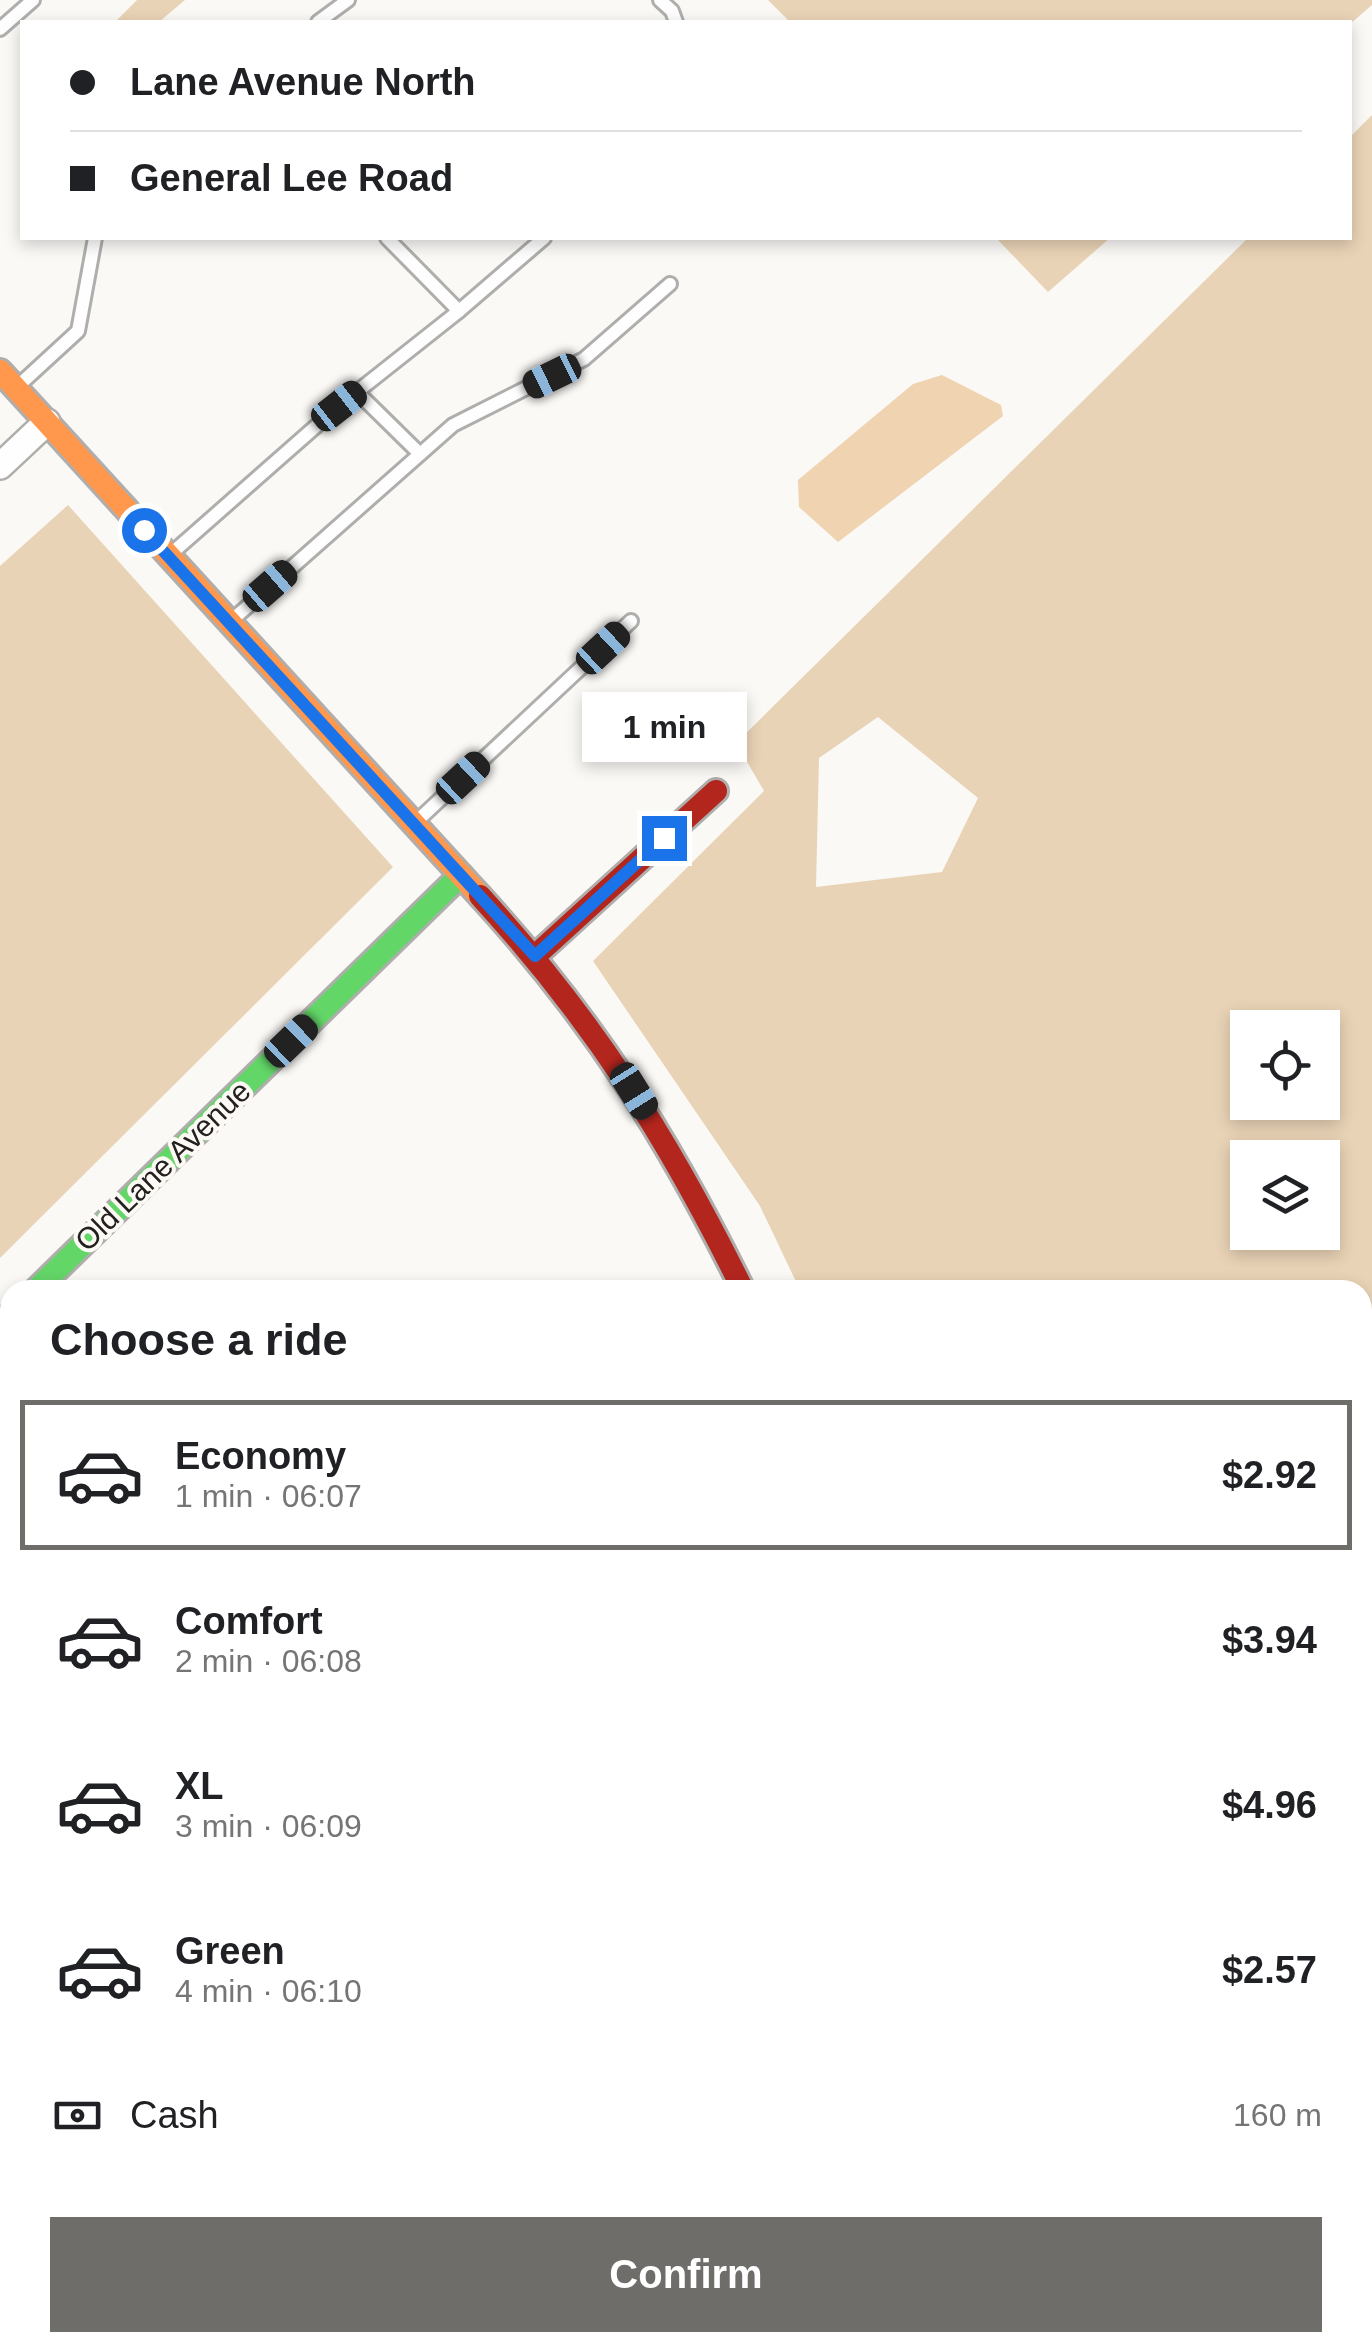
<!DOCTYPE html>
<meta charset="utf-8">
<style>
body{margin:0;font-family:Arial,sans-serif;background:#f6f6f6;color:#202124;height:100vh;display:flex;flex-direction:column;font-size:38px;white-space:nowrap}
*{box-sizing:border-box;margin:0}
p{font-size:32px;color:#757577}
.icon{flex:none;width:55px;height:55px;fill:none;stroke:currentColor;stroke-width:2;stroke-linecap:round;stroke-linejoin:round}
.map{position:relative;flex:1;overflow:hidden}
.side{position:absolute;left:0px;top:1280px;width:1372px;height:1072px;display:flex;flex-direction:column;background:#fff;border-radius:30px 30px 0 0;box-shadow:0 5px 15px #0003}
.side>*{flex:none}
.hud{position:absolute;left:20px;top:20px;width:1332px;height:220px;border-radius:0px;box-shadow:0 5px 15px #0003;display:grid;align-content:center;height:220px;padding:0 50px;background:#fff}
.tools{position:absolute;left:1230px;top:1010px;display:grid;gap:20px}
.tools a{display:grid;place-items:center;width:110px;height:110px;border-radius:0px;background:#fff;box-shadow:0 5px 15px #0003;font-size:50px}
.end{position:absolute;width:45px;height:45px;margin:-22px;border:12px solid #1a73e8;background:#fff;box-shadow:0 0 0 5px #fff}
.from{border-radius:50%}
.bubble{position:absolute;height:70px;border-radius:0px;background:#fff;box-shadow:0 5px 15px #0003;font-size:32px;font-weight:700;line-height:70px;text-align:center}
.car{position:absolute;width:30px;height:60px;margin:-30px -15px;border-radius:12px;box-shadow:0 0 8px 2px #0007;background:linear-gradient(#222 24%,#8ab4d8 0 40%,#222 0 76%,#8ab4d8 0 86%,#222 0)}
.hud b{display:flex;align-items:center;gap:35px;height:95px;font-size:38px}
.hud b+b{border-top:2px solid #e0e0e0}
.hud i{width:25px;height:25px;background:#202124}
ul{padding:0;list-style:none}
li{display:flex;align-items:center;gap:30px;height:150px;margin:0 20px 15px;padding:0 30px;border:5px solid transparent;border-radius:0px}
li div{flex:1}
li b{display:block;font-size:38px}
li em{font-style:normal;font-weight:700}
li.on{border-color:#6f6d6a}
li>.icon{width:90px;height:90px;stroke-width:1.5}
h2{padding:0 50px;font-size:45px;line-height:120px}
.pay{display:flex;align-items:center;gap:25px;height:110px;padding:0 50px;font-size:38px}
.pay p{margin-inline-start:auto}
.action{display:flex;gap:20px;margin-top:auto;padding:20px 50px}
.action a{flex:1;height:115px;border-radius:0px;background:#6f6d6a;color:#fff;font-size:40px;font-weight:700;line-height:115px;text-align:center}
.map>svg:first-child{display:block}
.forest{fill:#e9d3b6;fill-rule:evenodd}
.water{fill:#f0d3b0}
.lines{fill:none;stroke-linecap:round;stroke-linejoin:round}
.lane-casing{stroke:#afaeac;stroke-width:18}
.street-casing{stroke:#afaeac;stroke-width:30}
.fast-casing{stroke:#afaeac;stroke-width:28}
.slow-casing{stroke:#afaeac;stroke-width:28}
.jam-casing{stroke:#afaeac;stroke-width:28}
.lane{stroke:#fefefe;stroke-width:12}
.street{stroke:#fefefe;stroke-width:25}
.fast{stroke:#63d668;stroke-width:22}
.slow{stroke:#ff974d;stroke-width:22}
.jam{stroke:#b3261e;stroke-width:22}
.route{stroke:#1a73e8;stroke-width:12}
.labels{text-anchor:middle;stroke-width:8;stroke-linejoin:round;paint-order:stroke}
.street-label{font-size:30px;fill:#23211f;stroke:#fdf9f4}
</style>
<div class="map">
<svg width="1372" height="2351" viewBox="0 0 1372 2351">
<rect width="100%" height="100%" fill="#fbf9f6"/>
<g class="forest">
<path d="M137 0H185L159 22H115Z"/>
<path d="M768 0H1372V5L1350 24 790 22Z"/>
<path d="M1372 115V1421L1363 1426 1362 1290H800L760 1206 593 961 764 791 736 743 1248 238H1350V137ZM878 717 978 798 942 872 816 887 819 758ZM1248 1028H1322V1102H1248ZM1248 1158H1322V1232H1248Z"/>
<path d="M996 238H1110L1048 292Z"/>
<path d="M68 505 393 867 0 1258V566Z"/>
</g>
<path class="water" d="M942 375 1001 405 1003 416 838 542 799 507 798 480 913 384Z"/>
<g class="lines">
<g class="lane-casing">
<g id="lane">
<path d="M660 0 672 11 676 22"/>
<path d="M318 22 348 0"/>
<path d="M0 29 33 0"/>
<path d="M459 311 544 238"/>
<path d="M17 387 78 331 95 238"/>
<path d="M357 392 420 454"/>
<path d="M172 553 339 406 459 311 387 238"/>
<path d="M231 621 453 425 584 359 670 284"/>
<path d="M416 822 631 621"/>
</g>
</g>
<g class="street-casing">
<g id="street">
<path d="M0 466 47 422"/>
<path d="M0 1326 10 1316"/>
<path d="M0 1793 10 1803"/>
<path d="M1362 2169 1372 2160"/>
<path d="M510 2342 518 2351"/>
<path d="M1170 2351 1179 2342"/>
</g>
</g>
<g class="fast-casing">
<path id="fast" d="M36 1290 461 875"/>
</g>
<g class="slow-casing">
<g id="slow">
<path d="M0 371 480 896"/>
<path d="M682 2351 686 2342"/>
</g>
</g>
<g class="jam-casing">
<g id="jam">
<path d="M480 896C595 1022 668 1138 743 1290"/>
<path d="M535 956 716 791"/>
</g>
</g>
<use href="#lane" class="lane"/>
<use href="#street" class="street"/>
<use href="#fast" class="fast"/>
<use href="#slow" class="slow"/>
<use href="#jam" class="jam"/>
</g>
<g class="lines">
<path class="route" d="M144 530 535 956 664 838"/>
</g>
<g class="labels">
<g class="street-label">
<text transform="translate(163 1166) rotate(-44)" y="10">Old Lane Avenue</text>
</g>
</g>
</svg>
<div class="tools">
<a><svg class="icon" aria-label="locate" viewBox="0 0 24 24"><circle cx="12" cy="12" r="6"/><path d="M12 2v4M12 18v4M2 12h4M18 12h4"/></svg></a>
<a><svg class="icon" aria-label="layers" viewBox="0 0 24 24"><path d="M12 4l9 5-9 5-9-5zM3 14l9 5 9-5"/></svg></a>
</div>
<i class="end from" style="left:144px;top:530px"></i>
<i class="end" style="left:664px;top:838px"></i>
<div class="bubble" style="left:582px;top:692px;width:165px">1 min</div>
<i class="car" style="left:552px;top:376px;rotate:244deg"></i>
<i class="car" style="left:339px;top:406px;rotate:52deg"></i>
<i class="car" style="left:270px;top:586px;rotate:49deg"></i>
<i class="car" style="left:603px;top:648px;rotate:47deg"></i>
<i class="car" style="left:463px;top:778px;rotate:47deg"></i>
<i class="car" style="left:291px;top:1041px;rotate:46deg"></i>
<i class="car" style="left:634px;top:1091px;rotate:148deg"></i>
<div class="hud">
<b><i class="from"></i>Lane Avenue North</b>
<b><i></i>General Lee Road</b>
</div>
<section class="side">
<h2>Choose a ride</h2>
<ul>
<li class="on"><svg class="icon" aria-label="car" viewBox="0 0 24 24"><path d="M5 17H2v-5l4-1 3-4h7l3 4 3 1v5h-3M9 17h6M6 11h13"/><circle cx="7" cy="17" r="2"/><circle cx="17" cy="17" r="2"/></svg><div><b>Economy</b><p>1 min · 06:07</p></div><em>$2.92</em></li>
<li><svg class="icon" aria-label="car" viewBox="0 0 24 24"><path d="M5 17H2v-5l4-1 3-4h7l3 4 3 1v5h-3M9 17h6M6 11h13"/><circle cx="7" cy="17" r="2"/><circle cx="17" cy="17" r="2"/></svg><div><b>Comfort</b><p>2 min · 06:08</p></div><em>$3.94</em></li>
<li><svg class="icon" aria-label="car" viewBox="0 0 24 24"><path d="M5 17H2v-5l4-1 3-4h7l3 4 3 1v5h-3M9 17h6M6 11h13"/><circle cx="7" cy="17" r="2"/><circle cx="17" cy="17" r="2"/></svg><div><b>XL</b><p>3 min · 06:09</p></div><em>$4.96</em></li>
<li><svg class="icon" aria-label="car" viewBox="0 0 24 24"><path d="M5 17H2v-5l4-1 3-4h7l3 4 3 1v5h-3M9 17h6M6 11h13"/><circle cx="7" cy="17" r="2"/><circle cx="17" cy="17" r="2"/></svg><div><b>Green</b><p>4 min · 06:10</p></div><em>$2.57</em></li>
</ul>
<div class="pay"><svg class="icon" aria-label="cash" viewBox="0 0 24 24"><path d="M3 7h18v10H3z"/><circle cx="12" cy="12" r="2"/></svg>Cash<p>160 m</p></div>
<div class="action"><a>Confirm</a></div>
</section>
</div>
